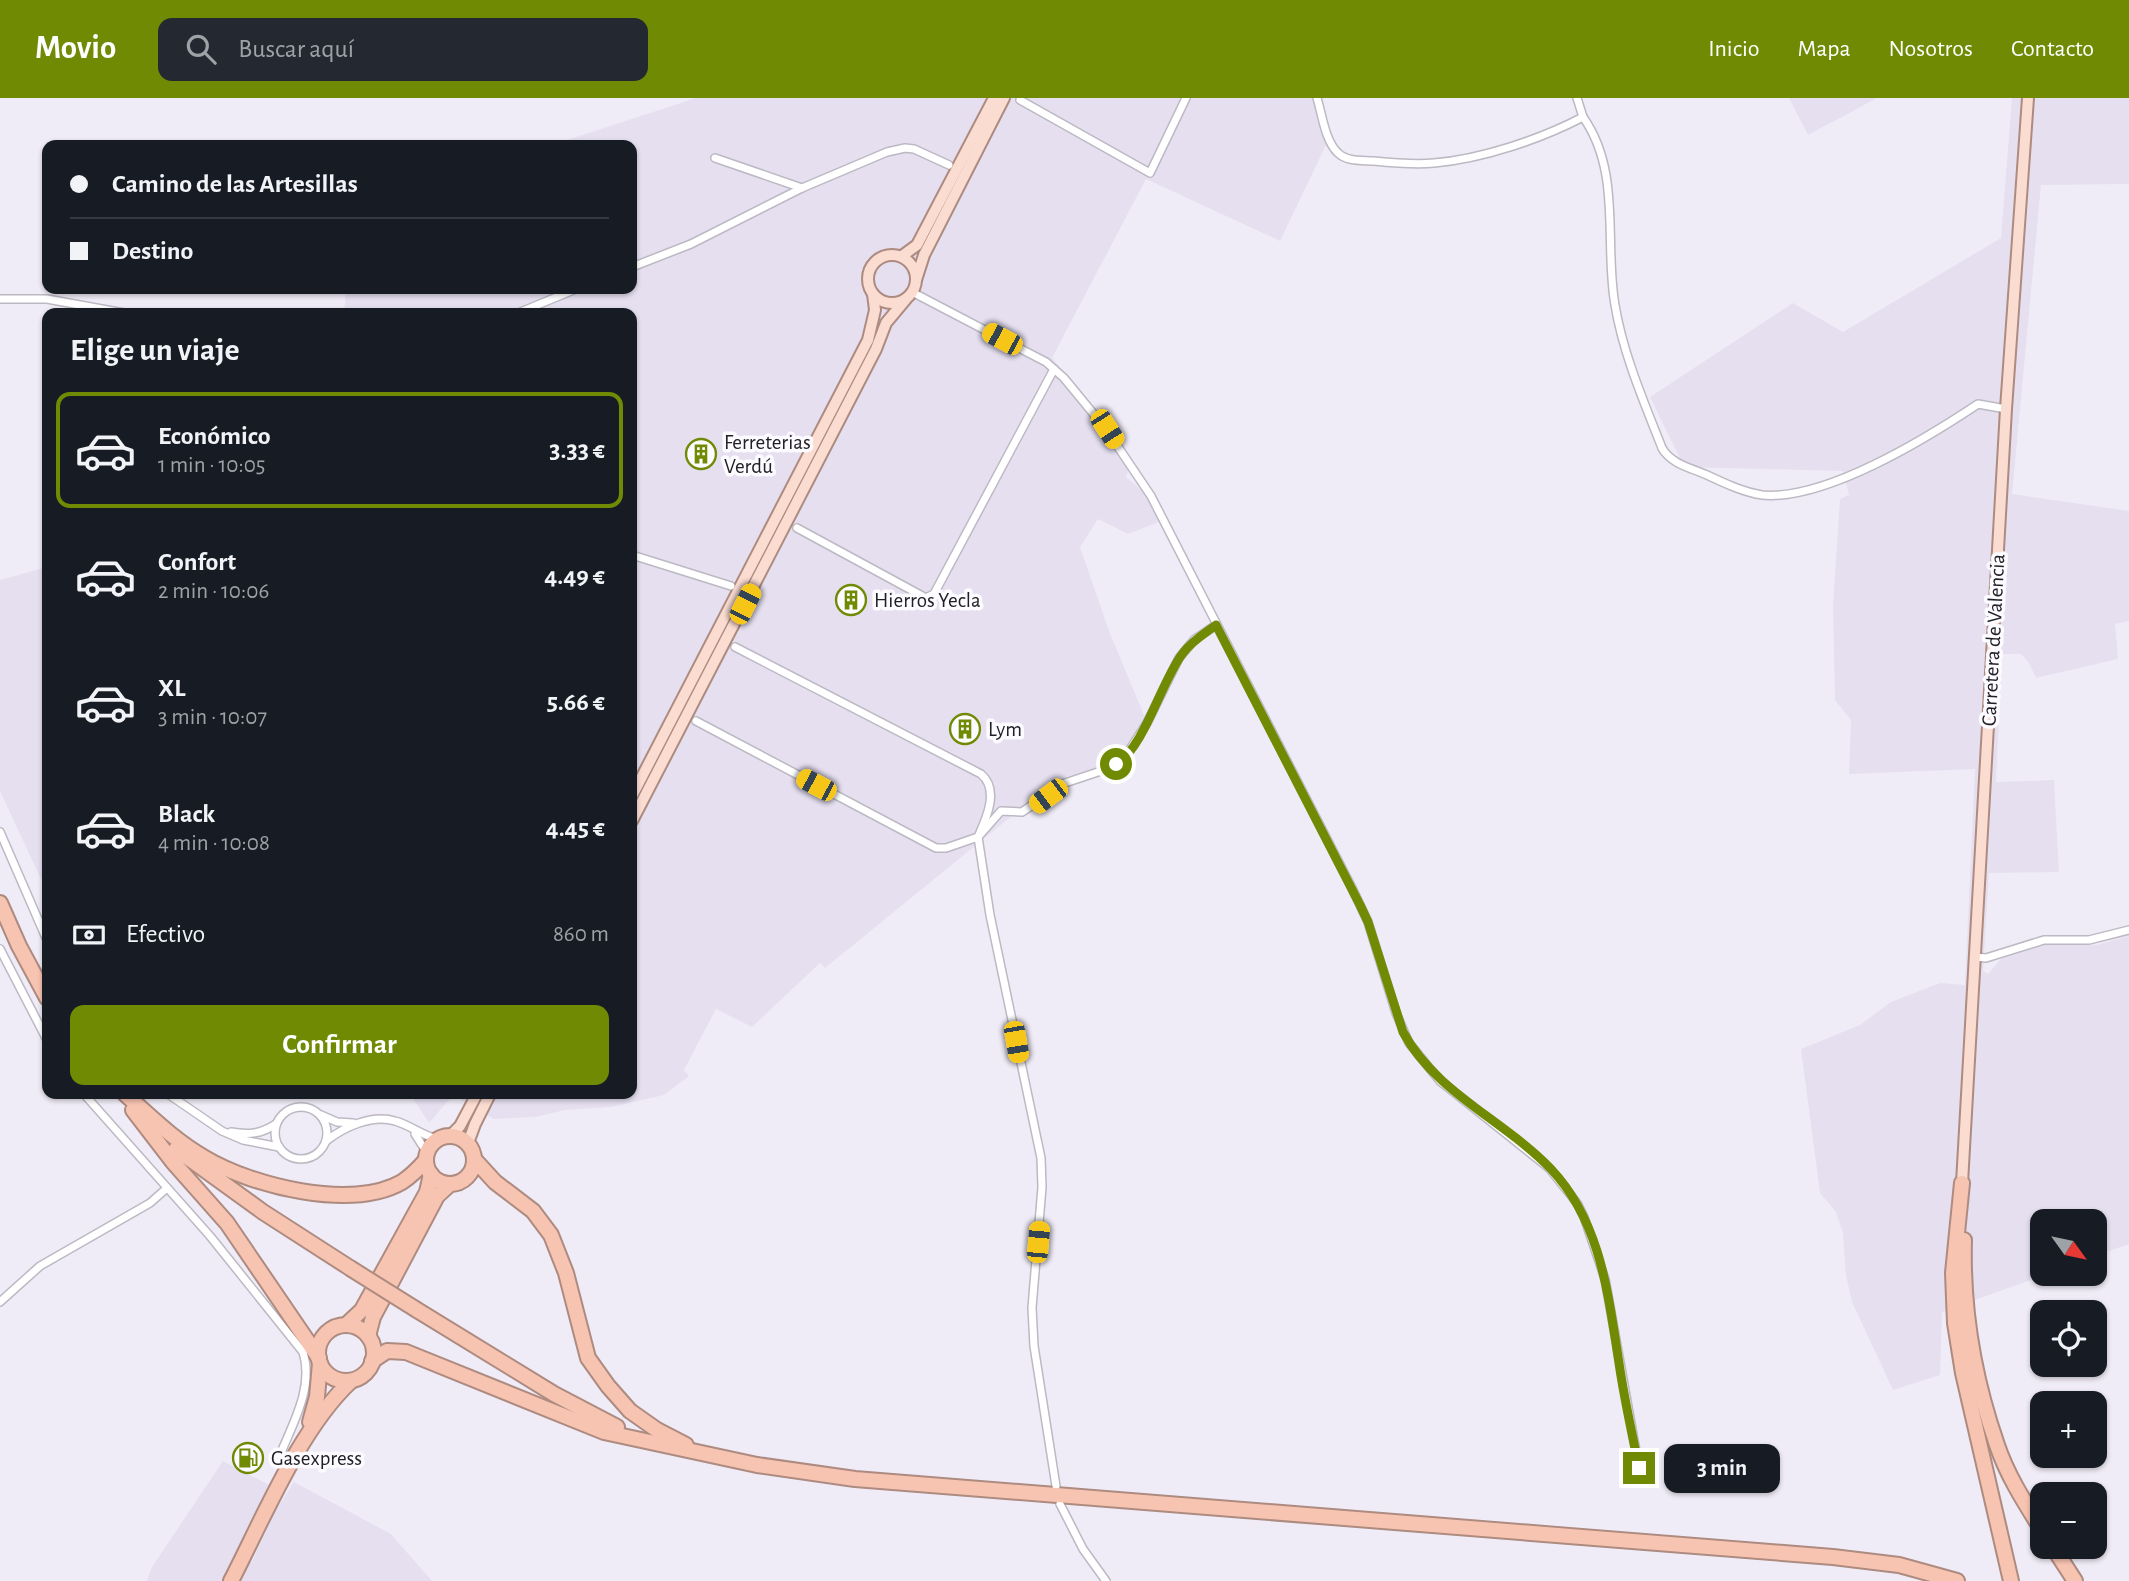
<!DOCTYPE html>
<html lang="es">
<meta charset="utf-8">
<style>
body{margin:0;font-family:"Alegreya Sans",sans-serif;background:#242831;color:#f1f3f6;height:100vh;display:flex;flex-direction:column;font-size:26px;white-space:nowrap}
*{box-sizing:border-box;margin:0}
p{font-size:23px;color:#9ea1a6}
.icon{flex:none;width:38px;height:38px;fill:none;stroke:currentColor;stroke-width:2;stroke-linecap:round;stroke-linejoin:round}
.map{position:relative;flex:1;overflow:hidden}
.details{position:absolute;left:42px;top:210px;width:595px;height:791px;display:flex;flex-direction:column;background:#171b24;border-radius:14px;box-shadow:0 2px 5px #0004}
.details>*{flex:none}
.top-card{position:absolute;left:42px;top:42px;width:595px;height:154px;border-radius:14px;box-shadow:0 2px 5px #0004;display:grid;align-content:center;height:154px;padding:0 28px;background:#171b24}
.needle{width:46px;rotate:123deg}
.tools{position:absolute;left:2030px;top:1111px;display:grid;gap:14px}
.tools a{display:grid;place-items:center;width:77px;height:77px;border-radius:14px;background:#171b24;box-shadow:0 2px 5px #0004;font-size:35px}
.end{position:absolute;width:32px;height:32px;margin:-16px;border:9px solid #708b03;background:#fff;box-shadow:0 0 0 4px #fff}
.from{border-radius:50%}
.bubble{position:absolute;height:49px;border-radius:14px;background:#171b24;box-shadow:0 2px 5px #0004;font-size:23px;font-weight:600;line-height:49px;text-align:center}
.car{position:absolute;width:21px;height:42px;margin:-21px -10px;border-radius:9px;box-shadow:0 0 5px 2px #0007;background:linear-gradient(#f5c518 24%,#345 0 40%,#f5c518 0 76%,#345 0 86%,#f5c518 0)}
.top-card b{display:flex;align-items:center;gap:24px;height:66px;font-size:26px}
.top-card b+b{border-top:2px solid #363941}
.top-card i{width:18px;height:18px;background:#f1f3f6}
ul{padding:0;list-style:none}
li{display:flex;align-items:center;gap:21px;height:116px;margin:0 14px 10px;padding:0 14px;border:4px solid transparent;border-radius:14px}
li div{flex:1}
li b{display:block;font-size:26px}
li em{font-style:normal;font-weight:600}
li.current{border-color:#708b03}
li>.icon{width:63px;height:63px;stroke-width:1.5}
h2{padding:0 28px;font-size:32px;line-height:84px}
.pay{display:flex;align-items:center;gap:18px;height:77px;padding:0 28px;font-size:26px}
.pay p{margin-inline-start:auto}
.primary-button{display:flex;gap:14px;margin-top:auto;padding:14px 28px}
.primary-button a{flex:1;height:80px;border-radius:14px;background:#708b03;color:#fff;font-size:28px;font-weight:600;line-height:80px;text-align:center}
header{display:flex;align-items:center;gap:42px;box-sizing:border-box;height:98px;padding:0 35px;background:#708b03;color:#fff}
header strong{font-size:33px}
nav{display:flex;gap:38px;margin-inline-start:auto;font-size:24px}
.search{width:490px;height:63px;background:#242831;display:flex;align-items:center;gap:18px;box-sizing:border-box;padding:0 24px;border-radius:14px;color:#9ea1a6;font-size:26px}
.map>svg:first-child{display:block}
.built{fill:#e5dff0}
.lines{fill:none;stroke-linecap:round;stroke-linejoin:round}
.street-casing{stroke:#bcb9c3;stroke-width:10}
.primary-casing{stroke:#ad8b80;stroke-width:14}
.highway-casing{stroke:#ad8b80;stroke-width:18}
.street{stroke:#fff;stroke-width:7}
.primary{stroke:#fbdcd1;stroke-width:10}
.highway{stroke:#f8c4b2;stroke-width:14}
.highway-bridge-casing{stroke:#ad8b80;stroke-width:18;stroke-linecap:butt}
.highway-bridge{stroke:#f8c4b2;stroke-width:14}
.route{stroke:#708b03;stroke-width:9}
.labels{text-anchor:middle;stroke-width:7;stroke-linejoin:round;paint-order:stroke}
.poi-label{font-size:21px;fill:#222024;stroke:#fcfbff;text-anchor:start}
.street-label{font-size:21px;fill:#222024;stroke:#fcfbff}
</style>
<header>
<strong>Movio</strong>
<div class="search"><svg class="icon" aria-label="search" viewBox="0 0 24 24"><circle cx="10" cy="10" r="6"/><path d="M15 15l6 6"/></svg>Buscar aquí</div>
<nav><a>Inicio</a><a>Mapa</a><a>Nosotros</a><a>Contacto</a></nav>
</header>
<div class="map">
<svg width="2129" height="1483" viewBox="0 0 2129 1483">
<rect width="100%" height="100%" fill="#f0ecf7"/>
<g class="built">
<path d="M696 0H1312L1326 47 1280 143 1146 81 1052 260 1105 324 1129 370 1126 379 1144 394 1159 424 1128 436 1098 421 1080 449 1109 533 1146 622 1116 664 1065 679 1008 721 825 870 820 865 752 929 716 911 684 972 689 978 664 997 611 1009 565 1012 535 1019 494 1021 453 997 429 1025 410 996H632V215H344L346 191H632V47H541L564 43Z"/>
<path d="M1789 0H1877L1808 37Z"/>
<path d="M2012 0H2129V86L2041 87 2012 396 2129 413V523L2115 526 2118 561 2036 580 2029 565 2021 556H2002L1996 684 2054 682 2059 774 1989 775 1983 873 1988 876 2001 861 2020 851 2056 845 2096 847 2129 838V1146L2095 1158V1124H2042V1176H2047L1942 1214 1940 1277 1893 1292 1852 1204 1846 1177 1843 1135 1836 1114 1820 1095 1801 951 1860 927 1891 904 1940 885 1965 887 1975 671 1849 676 1851 622 1835 602 1833 509 1840 401 1849 397 1843 373 1684 369 1650 299 1793 205 1843 234 2001 140Z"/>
<path d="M47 469V794L0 693V482Z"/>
<path d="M223 1363 273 1389 239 1459 252 1464 274 1415 294 1384 391 1436 432 1483H147L152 1469Z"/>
</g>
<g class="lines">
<g class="street-casing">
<g id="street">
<path d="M1317 0C1322 16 1325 43 1338 55 1347 64 1363 62 1374 63 1394 65 1414 67 1434 65 1482 61 1541 41 1583 19L1577 0"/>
<path d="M1020 2 1150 75 1186 0"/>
<path d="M1583 19C1622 74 1604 145 1615 207 1623 256 1644 304 1662 350 1671 366 1691 370 1707 377 1724 385 1743 394 1762 397 1825 403 1927 340 1978 306L2006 311"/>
<path d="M715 60 802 90"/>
<path d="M632 169 691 146 802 90 887 54 905 50 914 51 949 67"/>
<path d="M912 194 1046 264 1064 280 1106 331 1151 398 1352 790 1368 824 1396 915 1409 945 1440 983 1549 1070 1577 1105 1584 1119 1605 1181 1639 1370"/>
<path d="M0 201H47L124 215"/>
<path d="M518 215 576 191"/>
<path d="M797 430 926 500 934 496 1054 271"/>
<path d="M632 457 731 488"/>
<path d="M696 623 936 750H946L978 739C986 721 1000 692 981 676L735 549"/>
<path d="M0 734 47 842"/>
<path d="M0 851 47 942"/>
<path d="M1975 859 1986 860 2044 842H2089L2129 832"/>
<path d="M84 996 210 1138 303 1254C314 1289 293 1325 280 1357"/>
<path d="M168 996 222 1033 243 1042 279 1049"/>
<circle cx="301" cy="1035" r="26"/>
<path d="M321 1017 337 1024 353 1025"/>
<path d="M231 1034C249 1037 261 1036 276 1026"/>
<path d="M415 1036 427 1055"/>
<path d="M326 1043C344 1029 372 1016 395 1023 410 1027 421 1037 437 1041"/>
<path d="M0 1204 40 1168 150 1105 167 1090"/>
<path d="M1056 1388 1034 1248 1032 1210 1042 1089 1041 1060 990 817 978 739 1001 713 1022 714 1065 685 1104 672 1123 662 1147 625 1179 560 1194 542 1216 527"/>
<path d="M1060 1406 1083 1451 1106 1483"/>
</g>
</g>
<g class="primary-casing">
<g id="primary">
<circle cx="892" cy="181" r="24"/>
<path d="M902 158 917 147 994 0"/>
<path d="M916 182 924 157 1004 0"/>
<path d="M632 698 868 242 875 212 873 196"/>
<path d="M632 723 876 251 886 225 906 201"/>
<path d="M451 1037 460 1028 477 996"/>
<path d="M468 1045 475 1026 490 996"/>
<path d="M1962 1085 2006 311 2028 0"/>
</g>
</g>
<g class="highway-casing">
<g id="highway">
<path d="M0 805 19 848 47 900"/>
<path d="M125 996C151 1019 175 1043 205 1060 252 1088 352 1113 402 1084 411 1078 419 1070 426 1062"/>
<path d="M133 1012 173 1064 227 1125 319 1260"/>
<circle cx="450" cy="1062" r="24"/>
<path d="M176 1051 263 1114 350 1170"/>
<path d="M474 1061 495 1084 533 1113 551 1137 566 1175 588 1260 608 1288 630 1313 657 1332 686 1347"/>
<path d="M1962 1085 1953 1175 1955 1225 1963 1275 2011 1483"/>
<path d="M1964 1142C1962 1212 1974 1281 1997 1347 2007 1377 2025 1405 2042 1432"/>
<path d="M417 1212 554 1296 617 1329"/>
<path d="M346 1227 362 1212 427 1094 431 1076"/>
<circle cx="346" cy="1255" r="28"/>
<path d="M368 1238 373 1219 437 1098 450 1086"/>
<path d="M372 1263 387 1253 406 1254 604 1334 757 1367 855 1381 1833 1459 1899 1467 1957 1483"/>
<path d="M310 1324 317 1299 320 1265"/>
<path d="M2053 1449 2075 1483"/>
<path d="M231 1483C263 1421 300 1330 351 1283"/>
</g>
</g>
<use href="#street" class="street"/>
<use href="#primary" class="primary"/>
<use href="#highway" class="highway"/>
<g class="highway-bridge-casing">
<path id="highway-bridge" d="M350 1170 417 1212"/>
</g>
<use href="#highway-bridge" class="highway-bridge"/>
</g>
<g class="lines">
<path class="route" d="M1116 666C1145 649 1161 583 1183 555 1192 543 1204 536 1216 527L1360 807 1368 824 1403 934C1436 995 1504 1022 1551 1071 1601 1124 1608 1196 1619 1265 1624 1300 1632 1335 1639 1370"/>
</g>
<defs>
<g id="building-ring" transform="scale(1.575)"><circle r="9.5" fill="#fcfbff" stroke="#708b03" stroke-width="1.5"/><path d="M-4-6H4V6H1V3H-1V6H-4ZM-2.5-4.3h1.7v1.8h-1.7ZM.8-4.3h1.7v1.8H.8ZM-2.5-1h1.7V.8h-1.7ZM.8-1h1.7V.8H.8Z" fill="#708b03"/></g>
<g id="fuel-ring" transform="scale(1.575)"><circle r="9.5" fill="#fcfbff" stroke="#708b03" stroke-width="1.5"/><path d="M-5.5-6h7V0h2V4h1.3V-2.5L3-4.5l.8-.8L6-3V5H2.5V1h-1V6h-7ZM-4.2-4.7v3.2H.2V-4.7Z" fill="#708b03"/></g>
</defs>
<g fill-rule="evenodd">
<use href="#building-ring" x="701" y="356"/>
<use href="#building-ring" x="851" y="502"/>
<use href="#building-ring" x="965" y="631"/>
<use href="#fuel-ring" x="248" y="1360"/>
</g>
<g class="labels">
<g class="poi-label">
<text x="724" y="351">Ferreterias<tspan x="724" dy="24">Verdú</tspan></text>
<text x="874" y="509">Hierros Yecla</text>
<text x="988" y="638">Lym</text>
<text x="271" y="1367">Gasexpress</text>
</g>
<g class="street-label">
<text transform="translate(1993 542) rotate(-87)" y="7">Carretera de Valencia</text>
</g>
</g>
</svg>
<div class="tools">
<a><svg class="needle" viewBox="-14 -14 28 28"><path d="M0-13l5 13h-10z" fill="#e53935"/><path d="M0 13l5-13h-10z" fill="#9ea1a6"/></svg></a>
<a><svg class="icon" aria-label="locate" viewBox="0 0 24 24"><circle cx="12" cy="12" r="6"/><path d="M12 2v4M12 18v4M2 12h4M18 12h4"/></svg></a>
<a>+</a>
<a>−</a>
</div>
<i class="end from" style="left:1116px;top:666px"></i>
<i class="end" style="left:1639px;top:1370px"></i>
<div class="bubble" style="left:1664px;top:1346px;width:116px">3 min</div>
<i class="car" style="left:1002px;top:241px;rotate:298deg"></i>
<i class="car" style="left:1107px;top:331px;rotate:147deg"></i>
<i class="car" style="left:745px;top:506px;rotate:27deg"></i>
<i class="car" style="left:816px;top:687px;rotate:298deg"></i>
<i class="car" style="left:1048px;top:698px;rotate:233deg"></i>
<i class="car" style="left:1016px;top:944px;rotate:170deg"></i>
<i class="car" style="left:1038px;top:1144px;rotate:5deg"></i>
<div class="top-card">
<b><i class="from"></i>Camino de las Artesillas</b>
<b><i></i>Destino</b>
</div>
<section class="details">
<h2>Elige un viaje</h2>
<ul>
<li class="current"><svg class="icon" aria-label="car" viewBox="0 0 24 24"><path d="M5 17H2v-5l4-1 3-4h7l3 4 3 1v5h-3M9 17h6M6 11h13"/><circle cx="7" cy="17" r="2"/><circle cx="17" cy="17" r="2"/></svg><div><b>Económico</b><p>1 min · 10:05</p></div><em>3.33 €</em></li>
<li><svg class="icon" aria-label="car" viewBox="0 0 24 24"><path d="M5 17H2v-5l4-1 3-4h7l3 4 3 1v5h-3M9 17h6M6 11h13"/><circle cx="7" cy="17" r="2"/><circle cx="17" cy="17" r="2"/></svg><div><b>Confort</b><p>2 min · 10:06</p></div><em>4.49 €</em></li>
<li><svg class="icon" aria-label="car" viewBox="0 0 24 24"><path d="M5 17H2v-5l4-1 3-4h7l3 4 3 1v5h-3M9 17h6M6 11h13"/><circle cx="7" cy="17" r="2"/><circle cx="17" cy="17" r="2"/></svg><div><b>XL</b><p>3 min · 10:07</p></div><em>5.66 €</em></li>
<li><svg class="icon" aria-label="car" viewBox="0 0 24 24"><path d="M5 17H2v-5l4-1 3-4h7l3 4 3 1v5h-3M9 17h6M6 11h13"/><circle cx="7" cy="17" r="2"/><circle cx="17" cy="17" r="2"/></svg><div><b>Black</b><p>4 min · 10:08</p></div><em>4.45 €</em></li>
</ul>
<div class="pay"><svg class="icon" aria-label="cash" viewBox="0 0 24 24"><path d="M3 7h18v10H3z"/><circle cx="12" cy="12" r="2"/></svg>Efectivo<p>860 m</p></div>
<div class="primary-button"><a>Confirmar</a></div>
</section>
</div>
